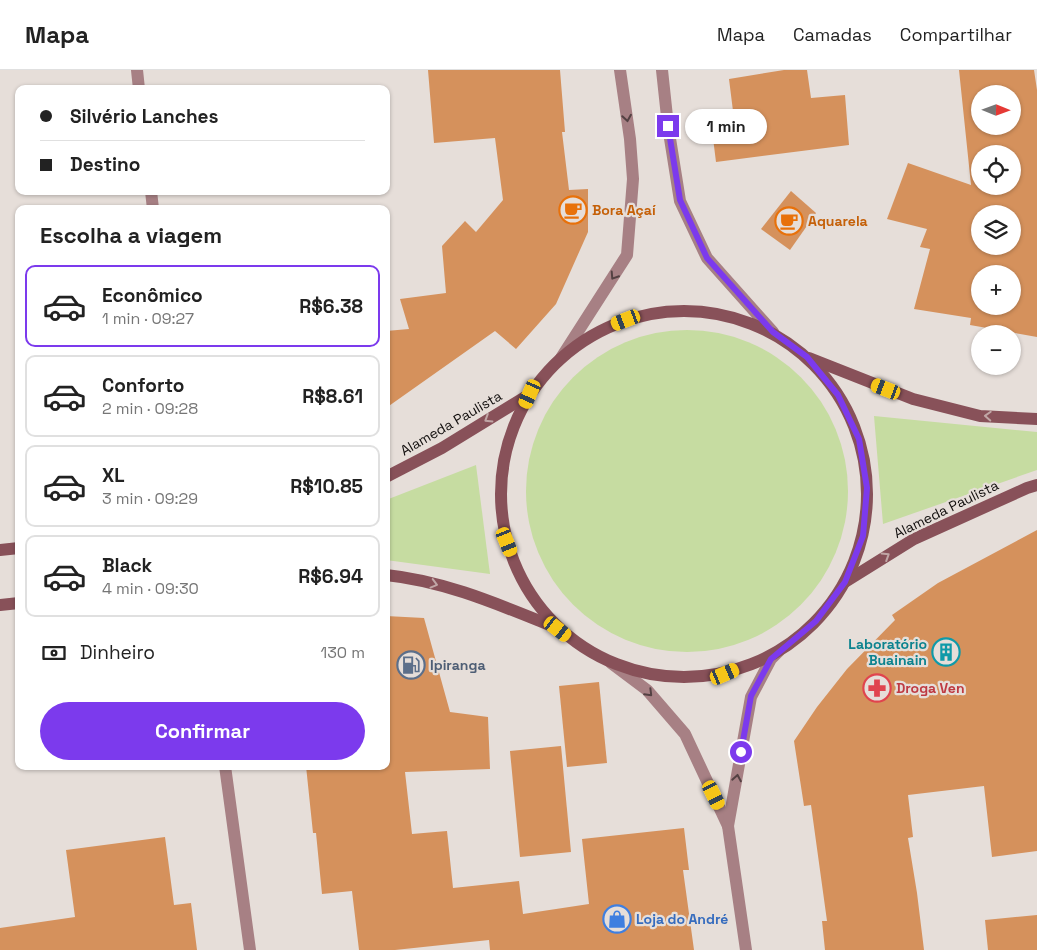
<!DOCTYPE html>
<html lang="pt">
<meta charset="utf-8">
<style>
body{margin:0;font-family:"Space Grotesk",sans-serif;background:#f6f6f6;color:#222;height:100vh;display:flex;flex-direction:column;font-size:19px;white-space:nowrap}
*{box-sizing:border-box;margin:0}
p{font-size:16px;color:#767676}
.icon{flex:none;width:28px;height:28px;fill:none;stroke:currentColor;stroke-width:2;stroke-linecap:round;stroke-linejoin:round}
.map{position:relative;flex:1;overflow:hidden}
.details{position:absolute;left:15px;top:135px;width:375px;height:565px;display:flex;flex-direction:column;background:#fff;border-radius:10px;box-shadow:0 1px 4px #0004}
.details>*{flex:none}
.hud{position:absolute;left:15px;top:15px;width:375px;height:110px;border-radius:10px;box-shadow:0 1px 4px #0004;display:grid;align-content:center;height:110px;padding:0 25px;background:#fff}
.needle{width:32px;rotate:91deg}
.fabs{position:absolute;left:971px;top:15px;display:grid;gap:10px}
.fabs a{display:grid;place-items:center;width:50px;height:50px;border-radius:50%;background:#fff;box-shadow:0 1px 4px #0004;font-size:25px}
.end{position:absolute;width:22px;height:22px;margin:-11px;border:6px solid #7c3aed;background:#fff;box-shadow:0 0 0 2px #fff}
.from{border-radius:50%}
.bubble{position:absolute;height:35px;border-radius:18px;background:#fff;box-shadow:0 1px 4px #0004;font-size:16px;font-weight:600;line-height:35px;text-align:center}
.car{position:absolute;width:15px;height:30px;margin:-15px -8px;border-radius:6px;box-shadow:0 0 4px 1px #0007;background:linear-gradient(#f5c518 24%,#345 0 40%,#f5c518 0 76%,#345 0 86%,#f5c518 0)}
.hud b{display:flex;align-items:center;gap:18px;height:48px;font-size:19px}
.hud b+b{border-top:1px solid #e0e0e0}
.hud i{width:12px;height:12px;background:#222}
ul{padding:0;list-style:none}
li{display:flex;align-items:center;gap:15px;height:82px;margin:0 10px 8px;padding:0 15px;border:2px solid #e0e0e0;border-radius:10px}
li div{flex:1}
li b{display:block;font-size:19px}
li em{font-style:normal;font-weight:600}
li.active{border-color:#7c3aed}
li>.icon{width:45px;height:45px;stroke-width:1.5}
h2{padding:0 25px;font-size:22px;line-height:60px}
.pay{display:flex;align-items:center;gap:12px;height:55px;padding:0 25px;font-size:19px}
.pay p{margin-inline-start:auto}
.action{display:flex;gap:10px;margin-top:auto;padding:10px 25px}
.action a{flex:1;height:58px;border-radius:30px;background:#7c3aed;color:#fff;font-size:20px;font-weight:600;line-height:58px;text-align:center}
header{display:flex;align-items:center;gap:30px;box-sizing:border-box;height:70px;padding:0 25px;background:#fff;border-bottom:1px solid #e0e0e0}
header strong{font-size:24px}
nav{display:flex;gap:28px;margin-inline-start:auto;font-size:18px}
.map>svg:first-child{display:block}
.green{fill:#c6dca1}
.building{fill:#d5915c;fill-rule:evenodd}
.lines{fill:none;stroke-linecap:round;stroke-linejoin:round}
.minor{stroke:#a78084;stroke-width:12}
.secondary{stroke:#885159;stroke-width:12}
.oneway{stroke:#544143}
.oneway2{stroke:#c0a6a6}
.route{stroke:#7c3aed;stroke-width:6}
.labels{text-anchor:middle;stroke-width:4.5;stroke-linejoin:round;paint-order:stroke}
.food-label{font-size:14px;font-weight:bold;fill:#c56008;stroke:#e6ded9;text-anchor:start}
.street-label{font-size:14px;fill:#110e0d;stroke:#e6ded9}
.culture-label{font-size:14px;font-weight:bold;fill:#0d838f;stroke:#e6ded9;text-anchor:end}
.service-label{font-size:14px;font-weight:bold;fill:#4e5e75;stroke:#e6ded9;text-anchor:start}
.health-label{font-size:14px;font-weight:bold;fill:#be3a42;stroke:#e6ded9;text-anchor:start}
.shop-label{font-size:14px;font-weight:bold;fill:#366cbe;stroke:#e6ded9;text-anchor:start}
</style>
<header>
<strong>Mapa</strong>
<nav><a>Mapa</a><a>Camadas</a><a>Compartilhar</a></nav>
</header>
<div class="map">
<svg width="1037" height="880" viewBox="0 0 1037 880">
<rect width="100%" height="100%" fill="#e6ded9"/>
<g class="green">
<circle cx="687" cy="421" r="161"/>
<path d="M874 346 1037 362V400L883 454Z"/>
<path d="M476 395 490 504 386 490V430Z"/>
</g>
<g class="building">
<path d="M428 0H560L565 62H562L569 120 588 119V162L556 234 516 279 495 261 386 338V261L409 259 400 229 446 223 442 176 465 151 476 162 503 130 495 68 434 73Z"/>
<path d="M784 0H807L811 28 845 25 849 75 716 92 711 52 734 49 729 9Z"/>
<path d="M959 0H1034L1037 20V267L970 255 971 248 914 239 930 179 920 177 927 159 887 149 908 93 971 115ZM980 24H1012V56H980ZM980 84H1012V116H980ZM980 144H1012V176H980ZM980 204H1012V236H980Z"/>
<path d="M791 121 816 143 790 180 761 159Z"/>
<path d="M1037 460V781L992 787 984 716 908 725 913 767 908 768 917 823 924 880H825L822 851H827L811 735 804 736 794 671 817 637 847 599 895 550 892 545 938 513Z"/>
<path d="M386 546 424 548 450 642 488 647 490 699 405 702 412 764 447 761 453 818 519 811 523 844 589 834 582 769 684 758 689 800H683L694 880H490L489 870 395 880H359L352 821 322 824 316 763H313L306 696H386Z"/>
<path d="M599 612 607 693 567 697 559 616Z"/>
<path d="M561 676 571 782 520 787 510 681Z"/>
<path d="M165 767 174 835 191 833 197 880H0V858L75 847 66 780Z"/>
<path d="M1037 845V880H988L985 850Z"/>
</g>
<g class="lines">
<g class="minor">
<path d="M137 0 139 19"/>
<path d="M662 0 668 56 680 131 707 188 773 262"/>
<path d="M151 121 153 139"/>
<path d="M561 288 627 185 633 109 630 69 620 0"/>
<path d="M611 593 647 620 685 664 728 756 746 880"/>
<path d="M225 696 250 880"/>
<path d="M728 756 751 627 771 589 779 581"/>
</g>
<g class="secondary">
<circle cx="684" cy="424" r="183"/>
<path d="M809 288 913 329 980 346 1037 349"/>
<path d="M386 407 442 378 530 324"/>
<path d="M0 480 19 478"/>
<path d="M386 505C446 511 502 536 557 558"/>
<path d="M845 512 914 469 1027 418 1037 415"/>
<path d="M0 535 19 533"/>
</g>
</g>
<defs><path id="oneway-chevron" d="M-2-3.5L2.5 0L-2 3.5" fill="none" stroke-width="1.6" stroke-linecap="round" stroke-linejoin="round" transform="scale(1.25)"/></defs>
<g class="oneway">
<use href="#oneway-chevron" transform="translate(627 48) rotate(81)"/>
<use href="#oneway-chevron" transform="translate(614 206) rotate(123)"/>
<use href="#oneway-chevron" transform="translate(649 623) rotate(45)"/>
<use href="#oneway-chevron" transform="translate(737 708) rotate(-80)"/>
</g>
<g class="oneway2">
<use href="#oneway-chevron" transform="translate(988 346) rotate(-177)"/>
<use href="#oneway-chevron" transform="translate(488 349) rotate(148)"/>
<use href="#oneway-chevron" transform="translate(886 486) rotate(-32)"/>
<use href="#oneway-chevron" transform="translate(434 514) rotate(15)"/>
</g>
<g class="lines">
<path class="route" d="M668 56 680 130 707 188 773 262 807 287 838 325 859 369 867 418 863 466 845 512 816 551 771 589 751 626 741 682"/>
</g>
<defs>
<g id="cafe-ring" transform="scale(1.4375)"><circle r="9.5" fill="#e6ded9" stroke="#e8710a" stroke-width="1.5"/><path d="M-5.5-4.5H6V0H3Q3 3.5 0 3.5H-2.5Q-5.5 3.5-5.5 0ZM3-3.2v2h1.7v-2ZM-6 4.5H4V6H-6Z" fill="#e8710a"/></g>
<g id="building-ring" transform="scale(1.4375)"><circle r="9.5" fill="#e6ded9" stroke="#0f9aa8" stroke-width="1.5"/><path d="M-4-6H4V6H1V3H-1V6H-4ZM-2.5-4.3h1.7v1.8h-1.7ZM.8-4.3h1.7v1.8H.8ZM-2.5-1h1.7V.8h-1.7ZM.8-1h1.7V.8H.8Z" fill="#0f9aa8"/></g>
<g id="fuel-ring" transform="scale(1.4375)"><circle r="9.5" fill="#e6ded9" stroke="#5c6f8a" stroke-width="1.5"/><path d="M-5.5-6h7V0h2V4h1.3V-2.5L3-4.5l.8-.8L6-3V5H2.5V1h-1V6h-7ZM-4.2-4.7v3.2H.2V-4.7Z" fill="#5c6f8a"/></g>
<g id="pharmacy-ring" transform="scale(1.4375)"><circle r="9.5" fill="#e6ded9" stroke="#e0444e" stroke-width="1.5"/><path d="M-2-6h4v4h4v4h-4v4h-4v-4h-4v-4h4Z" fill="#e0444e"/></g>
<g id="shop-ring" transform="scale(1.4375)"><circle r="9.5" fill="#e6ded9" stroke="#3f7fe0" stroke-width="1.5"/><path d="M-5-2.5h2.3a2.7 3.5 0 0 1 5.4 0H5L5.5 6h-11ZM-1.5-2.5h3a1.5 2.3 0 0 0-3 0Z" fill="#3f7fe0"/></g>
</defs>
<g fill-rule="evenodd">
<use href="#cafe-ring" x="573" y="140"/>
<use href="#cafe-ring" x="789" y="151"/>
<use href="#building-ring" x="946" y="582"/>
<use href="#fuel-ring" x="411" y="595"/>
<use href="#pharmacy-ring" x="877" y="618"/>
<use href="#shop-ring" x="617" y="849"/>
</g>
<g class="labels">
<g class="food-label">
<text x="592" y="145">Bora Açaí</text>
<text x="808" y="156">Aquarela</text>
</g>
<g class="street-label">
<text transform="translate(451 353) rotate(-30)" y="5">Alameda Paulista</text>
<text transform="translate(946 439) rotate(-26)" y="5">Alameda Paulista</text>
</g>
<g class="culture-label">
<text x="927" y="579">Laboratório<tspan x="927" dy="16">Buainain</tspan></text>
</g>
<g class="service-label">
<text x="430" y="600">Ipiranga</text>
</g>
<g class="health-label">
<text x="896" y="623">Droga Ven</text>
</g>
<g class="shop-label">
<text x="636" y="854">Loja do André</text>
</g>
</g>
</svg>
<div class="fabs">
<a><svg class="needle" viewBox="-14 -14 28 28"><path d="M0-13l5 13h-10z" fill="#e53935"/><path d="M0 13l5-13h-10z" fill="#767676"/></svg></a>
<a><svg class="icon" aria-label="locate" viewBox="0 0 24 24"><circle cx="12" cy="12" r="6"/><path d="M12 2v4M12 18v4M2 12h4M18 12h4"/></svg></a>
<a><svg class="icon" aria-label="layers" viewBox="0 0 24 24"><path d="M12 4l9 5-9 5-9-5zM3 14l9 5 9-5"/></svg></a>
<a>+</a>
<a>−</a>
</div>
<i class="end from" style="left:741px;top:682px"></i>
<i class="end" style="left:668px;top:56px"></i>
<div class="bubble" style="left:685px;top:39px;width:82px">1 min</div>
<i class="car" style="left:626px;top:250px;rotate:249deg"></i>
<i class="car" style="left:886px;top:319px;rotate:291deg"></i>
<i class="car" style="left:530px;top:324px;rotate:204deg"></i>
<i class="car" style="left:507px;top:472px;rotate:158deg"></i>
<i class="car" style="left:558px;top:559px;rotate:128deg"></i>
<i class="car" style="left:725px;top:604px;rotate:67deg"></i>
<i class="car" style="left:714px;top:725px;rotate:154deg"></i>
<div class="hud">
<b><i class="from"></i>Silvério Lanches</b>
<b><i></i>Destino</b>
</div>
<section class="details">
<h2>Escolha a viagem</h2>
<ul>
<li class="active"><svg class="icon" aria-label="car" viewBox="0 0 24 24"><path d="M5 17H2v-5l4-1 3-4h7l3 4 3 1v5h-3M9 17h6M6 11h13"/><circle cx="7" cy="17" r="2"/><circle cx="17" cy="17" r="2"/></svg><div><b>Econômico</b><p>1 min · 09:27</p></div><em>R$6.38</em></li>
<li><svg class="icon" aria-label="car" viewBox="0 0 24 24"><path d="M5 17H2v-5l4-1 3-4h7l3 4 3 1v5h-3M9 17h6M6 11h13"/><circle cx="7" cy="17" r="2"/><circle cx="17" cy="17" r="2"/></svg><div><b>Conforto</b><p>2 min · 09:28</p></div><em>R$8.61</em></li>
<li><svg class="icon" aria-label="car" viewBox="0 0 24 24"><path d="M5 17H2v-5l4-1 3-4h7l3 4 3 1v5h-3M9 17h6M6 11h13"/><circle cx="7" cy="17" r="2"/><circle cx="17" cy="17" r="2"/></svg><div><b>XL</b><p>3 min · 09:29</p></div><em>R$10.85</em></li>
<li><svg class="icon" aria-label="car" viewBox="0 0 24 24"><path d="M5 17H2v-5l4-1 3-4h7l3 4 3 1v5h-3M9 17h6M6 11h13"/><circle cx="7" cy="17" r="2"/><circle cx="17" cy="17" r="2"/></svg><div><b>Black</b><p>4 min · 09:30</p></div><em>R$6.94</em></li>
</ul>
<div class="pay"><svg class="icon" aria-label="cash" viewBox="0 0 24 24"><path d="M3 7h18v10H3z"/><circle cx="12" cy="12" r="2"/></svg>Dinheiro<p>130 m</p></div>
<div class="action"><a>Confirmar</a></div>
</section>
</div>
